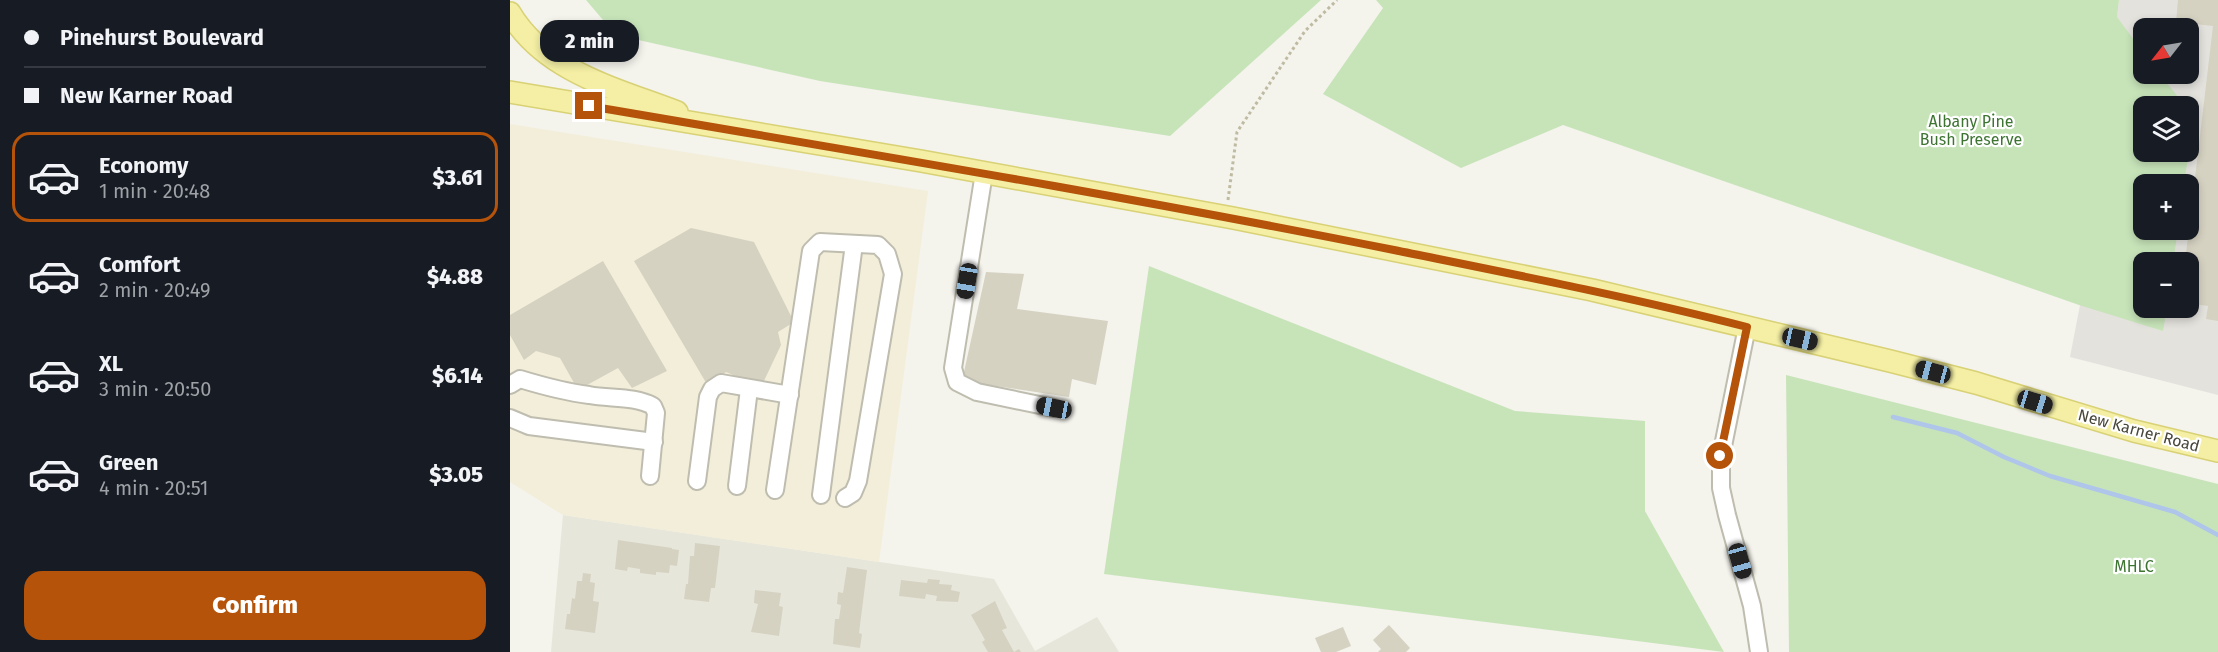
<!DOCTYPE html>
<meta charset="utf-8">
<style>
body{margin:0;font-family:"Fira Sans",sans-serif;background:#20242c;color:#f1f3f6;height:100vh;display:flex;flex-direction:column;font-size:22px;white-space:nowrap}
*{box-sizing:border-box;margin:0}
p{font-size:20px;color:#9ea1a6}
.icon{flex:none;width:33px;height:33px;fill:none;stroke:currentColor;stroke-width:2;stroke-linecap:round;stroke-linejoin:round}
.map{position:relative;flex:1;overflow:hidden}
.details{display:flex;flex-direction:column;background:#171b24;width:510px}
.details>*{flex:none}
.banner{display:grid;align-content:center;height:132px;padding:0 24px;background:#171b24}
.needle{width:39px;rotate:239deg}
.buttons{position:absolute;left:1623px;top:18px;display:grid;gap:12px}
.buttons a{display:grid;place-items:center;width:66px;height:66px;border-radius:12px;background:#171b24;box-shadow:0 3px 9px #0003;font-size:30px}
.end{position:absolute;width:27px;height:27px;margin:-14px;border:8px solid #b45309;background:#fff;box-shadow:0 0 0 3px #fff}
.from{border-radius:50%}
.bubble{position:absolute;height:42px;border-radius:18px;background:#171b24;box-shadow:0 3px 9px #0003;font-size:20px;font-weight:800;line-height:42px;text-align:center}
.car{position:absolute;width:18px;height:36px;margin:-18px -9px;border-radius:8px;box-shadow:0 0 4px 2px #0007;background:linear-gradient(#222 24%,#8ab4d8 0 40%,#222 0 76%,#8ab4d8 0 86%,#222 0)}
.banner b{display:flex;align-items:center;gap:21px;height:57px;font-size:22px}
.banner b+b{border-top:2px solid #363941}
.banner i{width:15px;height:15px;background:#f1f3f6}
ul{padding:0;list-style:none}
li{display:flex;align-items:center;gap:18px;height:90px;margin:0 12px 9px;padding:0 12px;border:3px solid transparent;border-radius:18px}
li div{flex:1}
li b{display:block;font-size:22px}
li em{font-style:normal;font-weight:800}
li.current{border-color:#b45309}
li>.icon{width:54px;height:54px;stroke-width:1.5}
.cta{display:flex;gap:12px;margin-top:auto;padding:12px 24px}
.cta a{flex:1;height:69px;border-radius:18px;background:#b45309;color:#fff;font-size:24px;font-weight:800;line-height:69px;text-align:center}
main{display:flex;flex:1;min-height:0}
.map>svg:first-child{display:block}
.residential{fill:#e7e6da}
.commercial{fill:#f3eeda}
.industrial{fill:#e4e2dd;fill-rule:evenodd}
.green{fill:#c7e4b9}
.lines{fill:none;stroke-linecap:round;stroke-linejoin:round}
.stream{stroke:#afc5ea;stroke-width:4.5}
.building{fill:#d5d2c2}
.minor-casing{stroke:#bfbdaf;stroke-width:20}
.major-casing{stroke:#d8d175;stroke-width:24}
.path{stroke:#bfbba2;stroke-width:3;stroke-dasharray:3 3;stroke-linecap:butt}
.minor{stroke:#fff;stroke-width:16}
.major{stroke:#f4efa4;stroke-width:21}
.route{stroke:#b45309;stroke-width:8}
.labels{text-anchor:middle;stroke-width:4.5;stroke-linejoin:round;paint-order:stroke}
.park-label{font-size:16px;fill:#3d7432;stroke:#fff}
.street-label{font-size:16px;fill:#48463a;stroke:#fff}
</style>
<main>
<section class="details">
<div class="banner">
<b><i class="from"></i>Pinehurst Boulevard</b>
<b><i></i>New Karner Road</b>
</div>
<ul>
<li class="current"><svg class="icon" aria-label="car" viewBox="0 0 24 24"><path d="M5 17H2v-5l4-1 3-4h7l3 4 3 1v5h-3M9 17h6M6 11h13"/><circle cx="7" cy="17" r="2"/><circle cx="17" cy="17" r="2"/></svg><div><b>Economy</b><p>1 min · 20:48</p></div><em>$3.61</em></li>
<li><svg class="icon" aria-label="car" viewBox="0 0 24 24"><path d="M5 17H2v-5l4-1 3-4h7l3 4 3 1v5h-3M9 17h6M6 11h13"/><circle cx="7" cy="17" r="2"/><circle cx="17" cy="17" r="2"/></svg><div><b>Comfort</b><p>2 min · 20:49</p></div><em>$4.88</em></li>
<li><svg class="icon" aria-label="car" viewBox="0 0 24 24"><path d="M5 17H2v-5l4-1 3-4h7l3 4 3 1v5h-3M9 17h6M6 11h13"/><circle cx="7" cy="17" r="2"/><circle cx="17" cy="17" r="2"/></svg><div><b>XL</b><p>3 min · 20:50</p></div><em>$6.14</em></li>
<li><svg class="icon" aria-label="car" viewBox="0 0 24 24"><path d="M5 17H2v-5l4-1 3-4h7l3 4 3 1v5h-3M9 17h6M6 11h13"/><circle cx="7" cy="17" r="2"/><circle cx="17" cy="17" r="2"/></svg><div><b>Green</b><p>4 min · 20:51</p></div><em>$3.05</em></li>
</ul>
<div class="cta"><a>Confirm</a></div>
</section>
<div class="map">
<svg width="1708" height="652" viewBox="0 0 1708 652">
<rect width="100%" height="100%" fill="#f4f3ec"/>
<path class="residential" d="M53 515 484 579 525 651 587 617 609 652H41Z"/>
<path class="commercial" d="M0 124 418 191 369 562 53 515 0 482Z"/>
<path class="industrial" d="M1609 0H1708V395L1560 357 1570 305ZM1634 28H1678V74H1634ZM1634 106H1678V152H1634ZM1634 184H1678V230H1634ZM1634 262H1678V308H1634Z"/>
<g class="green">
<path d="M76 0H811L660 136 310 81 124 39 105 34Z"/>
<path d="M866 0H1609L1607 17 1633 52 1634 74H1650L1675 106H1634V152H1678L1679 111 1684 118 1674 184H1634V230H1668L1663 262H1634V308H1657L1653 331 1569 305 1053 125 951 168 813 94 873 8Z"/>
<path d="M639 266 1005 411 1135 421V511L1214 652 594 574Z"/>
<path d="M1276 375 1708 484V652H1279Z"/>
</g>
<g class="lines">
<path class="stream" d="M1383 417 1447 433 1494 457 1540 476 1665 512 1708 535"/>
</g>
<g class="building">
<path d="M1668 0H1708V321L1696 319 1698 306 1684 304 1685 290 1678 289V262H1675L1703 26 1666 22Z"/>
<path d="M181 228 244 242 284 322 268 332 271 345 251 387 216 372 198 386 124 261Z"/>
<path d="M93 261 157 371 122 388 108 368 68 390 50 358 26 351 14 360 0 335V315Z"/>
<path d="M476 272 514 274 507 309 598 321 586 385 562 379 559 397 452 381Z"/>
<path d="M108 540 162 548V549L169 550 167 566 160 565 159 573 146 572V575L130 573V569L118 567 117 571 105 569Z"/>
<path d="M185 543 210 546 205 588H201L199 602 174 599 176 584H178L180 556H184Z"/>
<path d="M337 567 357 570 349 633 352 634 350 648 323 644 325 619H329L331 605 327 604 328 592 333 593Z"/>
<path d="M73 573 81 574 80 582 85 583 83 601 89 602 85 633 55 629 57 614H60L62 598 65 599 67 581H72Z"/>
<path d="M418 579 430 580 429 584 442 585 441 590 450 592 448 602 426 601 427 596 416 594 415 599 389 596 391 580 417 583Z"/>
<path d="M245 590 271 593 269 606 273 607 269 636 241 632 248 604 244 603Z"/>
<path d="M485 601 497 628 492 630 504 652 509 649 511 652H478L472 642 475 640 461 615Z"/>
<path d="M879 625 900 648 896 652H868L871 649 863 640Z"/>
<path d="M833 627 841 646 826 652H811L805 638Z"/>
</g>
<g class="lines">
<g class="minor-casing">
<g id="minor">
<path d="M474 173 443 368 447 382 467 392 544 408"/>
<path d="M1237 327 1211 456V488L1217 515 1242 606 1249 652"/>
<path d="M0 385 10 379C33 386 55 392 79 395 101 399 124 396 143 406L146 413 140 476"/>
<path d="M0 418 19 426 144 442"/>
<path d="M187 481 198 397 202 389 211 383 280 395"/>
<path d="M227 486 239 389"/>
<path d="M265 490 301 251 310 242 368 245 377 254 383 274 348 481 343 493 335 498"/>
<path d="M311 495 344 244"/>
</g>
</g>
<g class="major-casing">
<g id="major">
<path d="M0 13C35 72 107 89 167 112"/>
<path d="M0 92 411 161 723 218 1082 290 1380 361 1466 383 1624 431 1708 451"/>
</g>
</g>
<path class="path" d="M718 200 727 132 795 31 827 0"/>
<use href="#minor" class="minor"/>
<use href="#major" class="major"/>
</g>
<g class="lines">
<path class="route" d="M79 106C348 152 616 196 884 250 1002 274 1120 297 1237 327L1210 456"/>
</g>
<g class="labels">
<g class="park-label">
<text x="1461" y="127">Albany Pine<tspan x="1461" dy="18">Bush Preserve</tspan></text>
<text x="1624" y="572">MHLC</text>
</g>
<g class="street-label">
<text transform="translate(1629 430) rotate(15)" y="6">New Karner Road</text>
</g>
</g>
</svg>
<div class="buttons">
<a><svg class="needle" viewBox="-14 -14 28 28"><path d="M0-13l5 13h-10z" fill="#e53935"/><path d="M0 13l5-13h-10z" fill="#9ea1a6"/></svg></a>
<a><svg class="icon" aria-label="layers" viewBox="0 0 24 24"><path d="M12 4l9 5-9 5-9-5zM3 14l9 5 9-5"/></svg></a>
<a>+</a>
<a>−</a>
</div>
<i class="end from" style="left:1210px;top:456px"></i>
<i class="end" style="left:79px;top:106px"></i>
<div class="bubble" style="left:30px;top:20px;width:99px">2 min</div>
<i class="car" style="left:457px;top:281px;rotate:189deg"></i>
<i class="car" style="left:1290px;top:339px;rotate:103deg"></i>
<i class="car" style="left:1423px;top:372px;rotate:285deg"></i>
<i class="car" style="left:1525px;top:402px;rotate:107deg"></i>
<i class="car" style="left:544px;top:408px;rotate:281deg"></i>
<i class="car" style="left:1230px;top:561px;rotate:164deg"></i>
</div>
</main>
